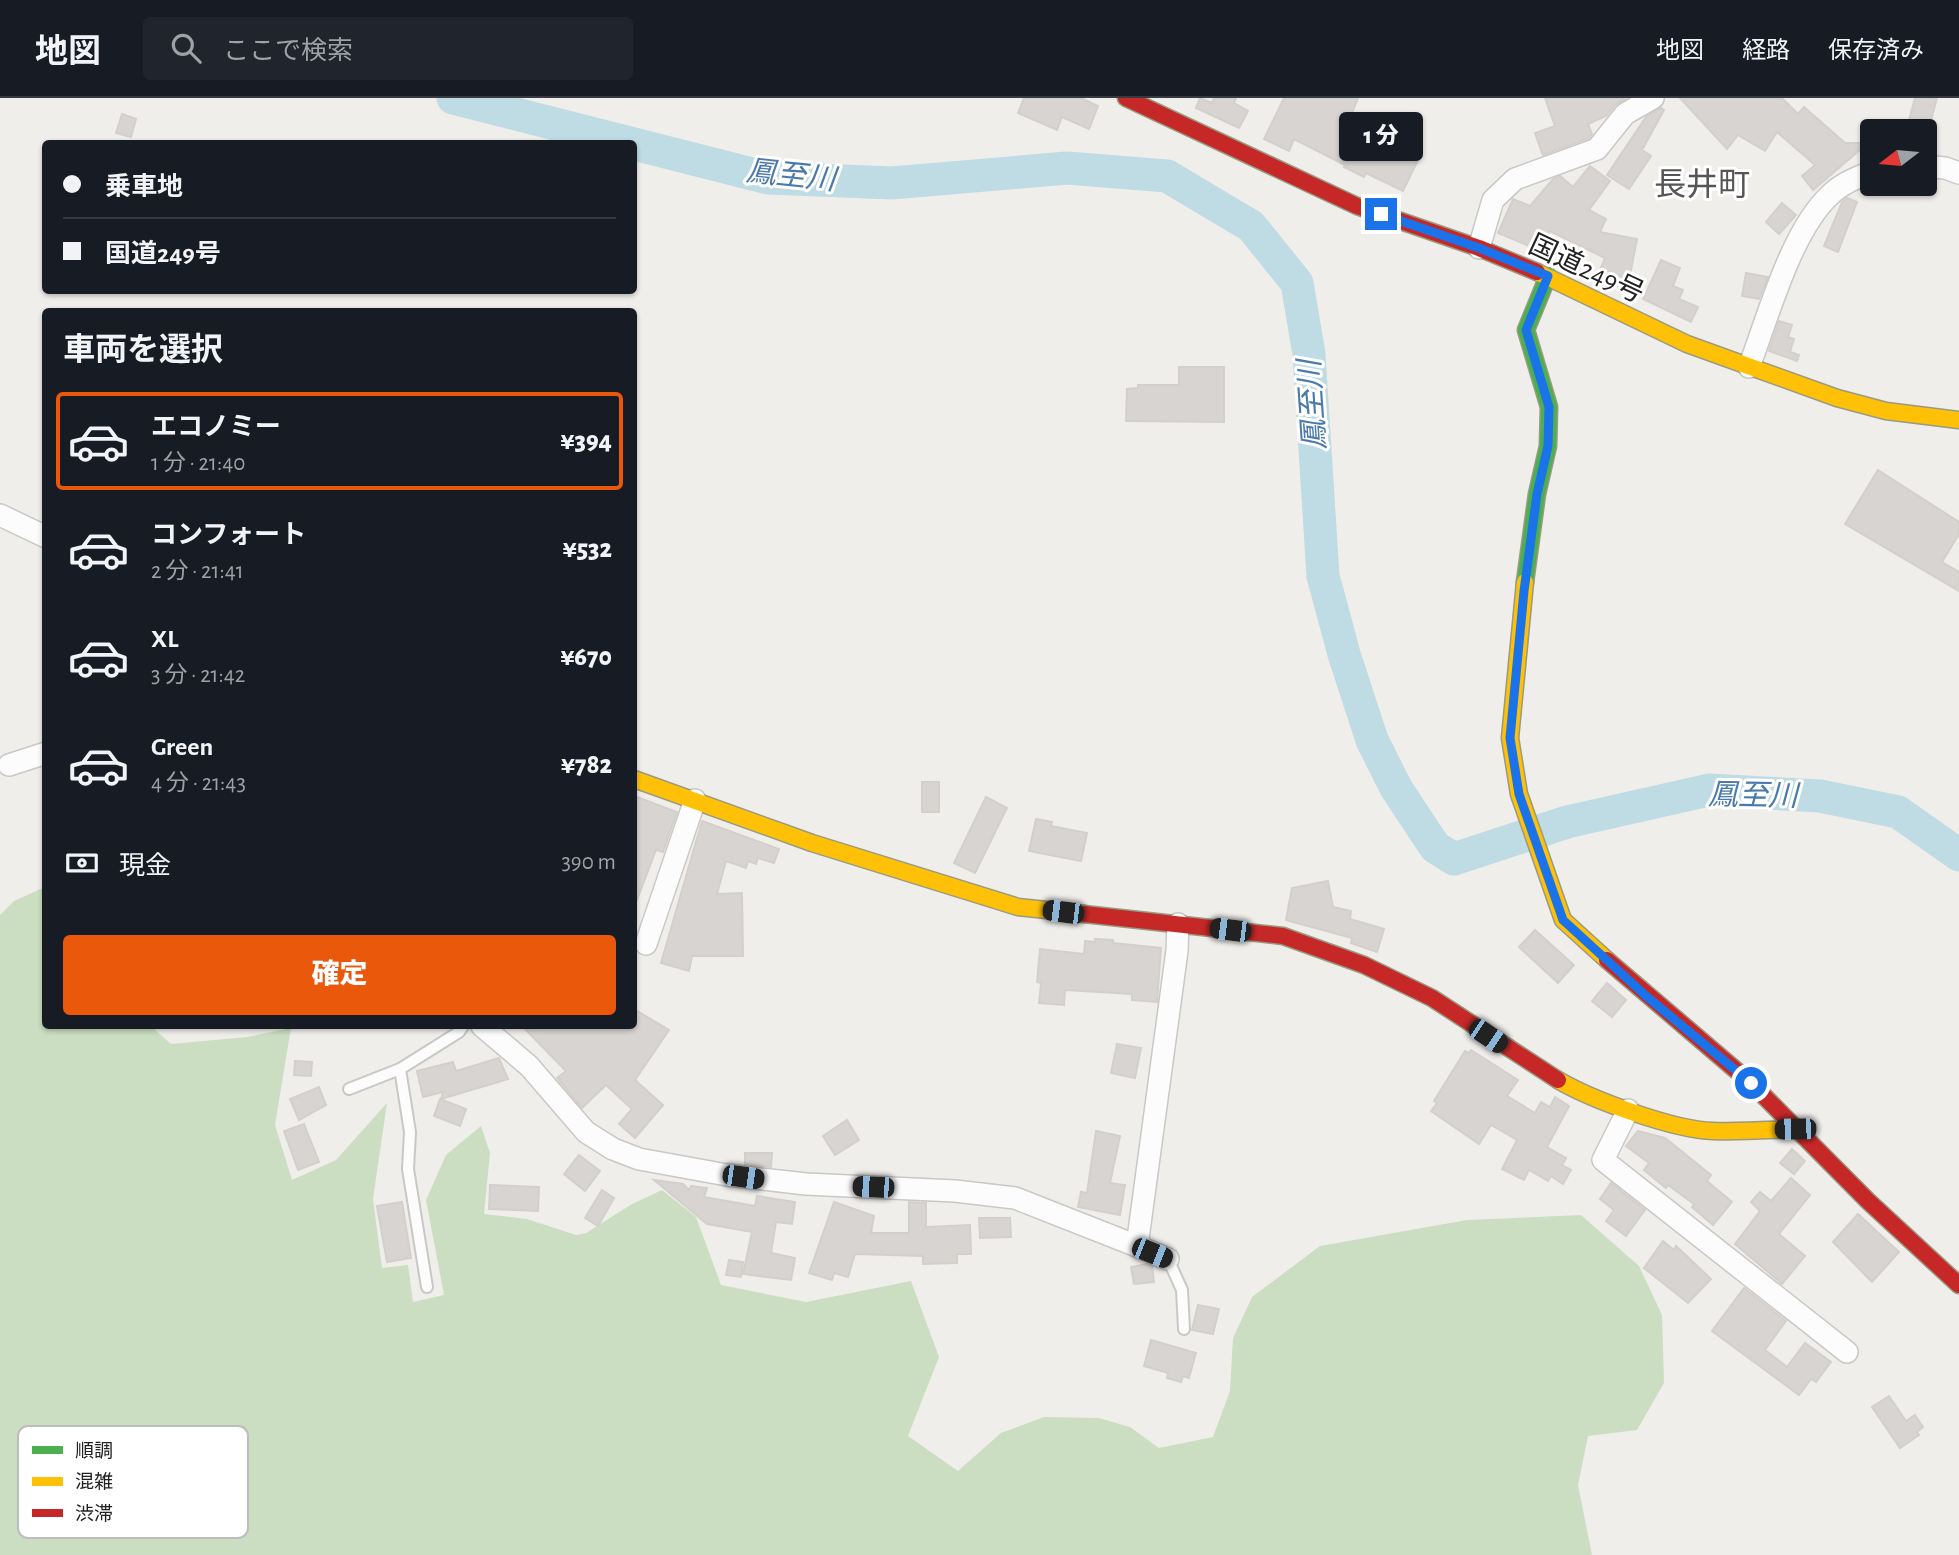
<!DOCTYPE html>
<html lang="ja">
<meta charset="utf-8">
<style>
body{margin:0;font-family:"Alegreya Sans","Noto Sans JP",sans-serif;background:#20242c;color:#f1f3f6;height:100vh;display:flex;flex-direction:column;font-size:26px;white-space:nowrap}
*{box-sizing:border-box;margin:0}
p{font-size:23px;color:#9ea1a6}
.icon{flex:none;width:38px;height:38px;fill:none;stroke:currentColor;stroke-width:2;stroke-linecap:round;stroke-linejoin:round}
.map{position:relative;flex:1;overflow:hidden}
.details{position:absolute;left:42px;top:210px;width:595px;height:721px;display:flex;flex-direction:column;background:#171b24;border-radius:7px;box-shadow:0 2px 5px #0004}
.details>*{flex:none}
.guide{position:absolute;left:42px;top:42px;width:595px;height:154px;border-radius:7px;box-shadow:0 2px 5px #0004;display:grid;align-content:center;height:154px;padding:0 21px;background:#171b24}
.needle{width:46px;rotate:254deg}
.controls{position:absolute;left:1860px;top:21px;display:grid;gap:14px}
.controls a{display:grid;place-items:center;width:77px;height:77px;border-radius:7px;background:#171b24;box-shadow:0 2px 5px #0004;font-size:35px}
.end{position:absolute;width:32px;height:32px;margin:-16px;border:9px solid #1a73e8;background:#fff;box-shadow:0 0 0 4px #fff}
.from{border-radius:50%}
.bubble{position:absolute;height:49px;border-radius:7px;background:#171b24;box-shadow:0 2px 5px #0004;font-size:23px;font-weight:800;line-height:49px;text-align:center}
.car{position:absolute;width:21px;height:42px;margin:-21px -10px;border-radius:9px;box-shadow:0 0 5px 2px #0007;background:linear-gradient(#222 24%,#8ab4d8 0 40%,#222 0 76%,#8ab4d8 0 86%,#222 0)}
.guide b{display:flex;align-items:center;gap:24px;height:66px;font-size:26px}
.guide b+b{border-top:2px solid #363941}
.guide i{width:18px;height:18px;background:#f1f3f6}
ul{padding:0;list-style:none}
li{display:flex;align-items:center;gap:21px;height:98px;margin:0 14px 10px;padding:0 7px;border:4px solid transparent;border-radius:7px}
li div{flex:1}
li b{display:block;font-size:26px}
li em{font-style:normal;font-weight:800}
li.selected{border-color:#ea580c}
li>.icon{width:63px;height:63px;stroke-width:1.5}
h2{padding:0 21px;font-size:32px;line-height:84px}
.pay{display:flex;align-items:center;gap:18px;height:77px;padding:0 21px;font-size:26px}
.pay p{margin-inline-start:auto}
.button{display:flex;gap:14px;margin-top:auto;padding:14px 21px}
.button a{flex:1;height:80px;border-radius:7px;background:#ea580c;color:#fff;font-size:28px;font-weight:800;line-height:80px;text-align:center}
header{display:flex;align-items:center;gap:42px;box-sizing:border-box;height:98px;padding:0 35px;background:#171b24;border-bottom:2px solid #363941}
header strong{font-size:33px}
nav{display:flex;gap:38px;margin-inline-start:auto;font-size:24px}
.search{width:490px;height:63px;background:#20242c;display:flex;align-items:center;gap:18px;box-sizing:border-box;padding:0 24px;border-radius:7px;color:#9ea1a6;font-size:26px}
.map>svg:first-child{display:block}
.forest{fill:#cbdec1}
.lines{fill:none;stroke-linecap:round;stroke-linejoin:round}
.river{stroke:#bfdbe3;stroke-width:33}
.building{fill:#d7d4d2;stroke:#d3d0cc;stroke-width:2}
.lane-casing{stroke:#c9c8c7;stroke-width:14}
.street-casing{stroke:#c9c8c7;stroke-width:24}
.fast-casing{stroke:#999a82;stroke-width:19}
.slow-casing{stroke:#999a82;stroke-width:19}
.jam-casing{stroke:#999a82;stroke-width:19}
.lane{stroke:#fdfcfc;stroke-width:10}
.street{stroke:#fdfcfc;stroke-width:21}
.fast{stroke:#4caf50;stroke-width:16}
.slow{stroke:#ffc107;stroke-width:16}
.jam{stroke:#c62828;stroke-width:16}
.route{stroke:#1a73e8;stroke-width:9}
.labels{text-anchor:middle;stroke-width:6;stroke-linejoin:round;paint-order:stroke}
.street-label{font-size:28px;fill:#222;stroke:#fff}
.water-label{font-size:30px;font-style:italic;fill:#4a7aab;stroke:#fff}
.quarter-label{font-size:32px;fill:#555;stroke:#fff}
.key{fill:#fff;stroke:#bdbdbd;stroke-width:2}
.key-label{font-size:19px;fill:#222}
</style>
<header>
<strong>地図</strong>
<div class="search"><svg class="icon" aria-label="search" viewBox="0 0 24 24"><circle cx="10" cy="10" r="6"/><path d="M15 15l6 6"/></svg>ここで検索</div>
<nav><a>地図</a><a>経路</a><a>保存済み</a></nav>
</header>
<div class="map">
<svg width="1959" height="1457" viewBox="0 0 1959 1457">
<rect width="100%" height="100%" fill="#f0eeeb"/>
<path class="forest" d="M45 789 46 928H151L171 946 247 939 291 930 275 1027 292 1082 336 1062 387 1005 373 1101 382 1170 408 1167 413 1204 444 1197 426 1102 446 1057 481 1028 490 1055 484 1116 527 1121 576 1137 586 1135 632 1106 662 1092 696 1119 721 1187 806 1204 911 1183 939 1259 908 1338 958 1373 1001 1335 1044 1319 1099 1320 1130 1329 1159 1350 1213 1339 1230 1293 1233 1240 1252 1199 1320 1148 1467 1122 1581 1117 1639 1168 1662 1217 1664 1285 1637 1332 1588 1338 1578 1387 1592 1457H0V817L14 803Z"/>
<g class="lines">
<path class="river" d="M453 0 768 80 892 85 1067 70 1167 78 1251 128 1297 185 1309 256 1323 478 1344 556 1372 642 1396 690 1435 749 1454 761 1567 724 1709 692 1820 698 1898 714 1959 757"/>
</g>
<g class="building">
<path d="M1024 0H1081L1098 8 1089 31 1062 19 1057 32 1018 15Z"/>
<path d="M1200 0 1212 5 1214 0H1236L1234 5 1248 13 1239 30 1196 10Z"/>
<path d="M1284 0H1358L1344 35 1386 54 1390 46 1419 60 1403 93 1366 75 1364 79 1344 69 1345 67 1294 41 1289 53 1264 41Z"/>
<path d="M1545 0H1627L1615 7 1606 18 1588 26 1592 36 1589 40 1543 57 1535 35 1555 28Z"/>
<path d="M1680 0H1782L1798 16 1804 9 1845 45H1868L1813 92 1802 78 1815 67 1777 34 1765 53 1738 37 1727 51Z"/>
<path d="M1915 0H1937L1928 33H1906Z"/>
<path d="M1661 10 1664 12 1642 52 1651 58 1629 91 1607 77 1646 19Z"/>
<path d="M122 16 136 21 131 39 116 35Z"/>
<path d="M1590 68 1610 83 1589 112 1606 121 1600 134 1637 141 1627 193 1602 181 1604 177 1599 174 1605 160 1550 133 1541 153 1498 135 1513 101 1530 108 1553 81 1560 78 1573 89Z"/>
<path d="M1847 100 1857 104 1838 154 1824 148 1842 104Z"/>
<path d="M1782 105 1796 117 1779 136 1766 124Z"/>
<path d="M1661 162 1680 170 1673 188 1683 192 1679 201 1698 209 1691 224 1643 201Z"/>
<path d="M1746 175 1768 179 1759 201 1742 198Z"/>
<path d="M1779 223 1792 227 1788 239 1794 241 1790 254 1799 257 1797 263 1769 253Z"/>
<path d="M1179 269H1224V324L1126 323 1127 291 1138 290V287H1179Z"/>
<path d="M1878 372 1959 424V436L1942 464 1959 474V493L1845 426Z"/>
<rect x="922" y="684" width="17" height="30"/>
<path d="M634 698 677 714 663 754 656 752 635 807Z"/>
<path d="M986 699 1007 710 975 775 954 765Z"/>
<path d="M1036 721 1052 724 1051 728 1087 735 1081 763 1029 753Z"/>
<path d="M702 723 779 751 774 765 758 760 756 766 748 763 746 770 726 763 717 796 742 795 743 858H692L689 873 661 865Z"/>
<path d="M1328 783 1333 809 1351 813 1350 821 1384 831 1377 854 1351 845 1352 840 1286 822 1292 790Z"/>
<path d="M1535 832 1574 867 1558 885 1519 849Z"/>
<path d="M1095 841 1113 842V845L1161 850 1157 904 1132 902V896L1065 892 1064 907 1039 905 1041 885 1037 884 1040 851 1084 856 1085 843 1095 844Z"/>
<path d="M1607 885 1626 902 1612 919 1592 903Z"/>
<path d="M634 911 669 932 635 982 663 1007 635 1040 619 1026 632 1011 606 987 582 1010 557 980 566 973 522 928H634Z"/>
<path d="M1117 946 1141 950 1135 980 1111 975Z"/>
<path d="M1471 952 1518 982 1507 998 1535 1015 1541 1004 1550 1009 1555 999 1569 1008 1547 1049 1566 1060 1562 1067 1571 1072 1563 1086 1551 1078 1548 1083 1529 1072 1524 1082 1502 1071 1517 1042 1491 1027 1479 1046 1431 1013 1437 1005 1434 1003 1465 953 1469 955Z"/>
<path d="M499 960 508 981 441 1001 443 994 423 999 417 973 453 964 456 973Z"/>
<path d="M295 963 312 964 311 978 294 977Z"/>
<path d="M319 989 326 1007 299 1022 290 1001Z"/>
<path d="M440 1001 466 1011 460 1028 434 1018Z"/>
<path d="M847 1022 859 1042 835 1057 823 1038Z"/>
<path d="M304 1026 319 1064 298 1072 284 1033Z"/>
<path d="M1096 1033 1120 1038 1110 1085 1125 1087 1120 1117 1078 1109 1081 1094 1087 1095Z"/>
<path d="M1638 1033 1665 1040 1711 1077 1707 1083 1732 1104 1713 1127 1692 1109 1694 1106 1668 1087 1666 1090 1644 1072 1649 1065 1626 1048Z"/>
<path d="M1792 1051 1805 1063 1794 1076 1780 1065Z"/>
<path d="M745 1055H772L771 1069 745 1066Z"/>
<path d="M579 1057 600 1073 585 1093 564 1076Z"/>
<path d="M1791 1080 1810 1097 1779 1136 1805 1158 1782 1186 1735 1146 1760 1113 1751 1104 1760 1094 1771 1103Z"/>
<path d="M654 1082 683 1086 689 1092 691 1088 707 1090 704 1099 755 1108 757 1098 795 1104 792 1126 776 1124 771 1155 795 1160 791 1182 743 1176 752 1134 707 1126Z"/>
<path d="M1611 1085 1645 1112 1626 1138 1606 1123 1614 1112 1600 1101Z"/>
<path d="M490 1087 539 1089 538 1113 489 1111Z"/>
<path d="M602 1092 614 1100 598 1128 585 1120Z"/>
<path d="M402 1104 411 1160 387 1164 377 1108Z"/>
<path d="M834 1104 874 1118 871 1135H909V1104L926 1105V1129L970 1127 971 1156H957V1165L923 1166V1158L855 1156 848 1179 834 1175 832 1182 809 1175Z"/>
<path d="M1858 1116 1899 1154 1872 1184 1833 1144Z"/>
<path d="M979 1120H1010L1011 1139 980 1140Z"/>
<path d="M1663 1143 1674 1152 1676 1148 1711 1181 1688 1205 1644 1170Z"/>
<path d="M729 1162 743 1164 741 1179 726 1177Z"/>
<path d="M1147 1166 1152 1168 1154 1184 1134 1186 1131 1169Z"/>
<path d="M1744 1190 1786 1223 1765 1252 1787 1269 1805 1245 1831 1264 1816 1284 1811 1281 1799 1297 1712 1233Z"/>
<path d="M1198 1207 1219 1211 1213 1236 1192 1232Z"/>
<path d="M1151 1242 1196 1255 1189 1280 1183 1278 1181 1284 1167 1280 1168 1275 1144 1268Z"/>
<path d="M1889 1298 1906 1323 1915 1317 1923 1329 1917 1334 1919 1337 1900 1350 1872 1309Z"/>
</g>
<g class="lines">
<g class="lane-casing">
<g id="lane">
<path d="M400 971 410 1034 408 1071 427 1189"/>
<path d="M349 991 400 971 459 934 463 928"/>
<path d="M1168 1161 1182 1192 1184 1231"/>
</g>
</g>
<g class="street-casing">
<g id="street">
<path d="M1925 68 1945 70 1959 75"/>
<path d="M1479 150 1493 102 1515 81 1597 51 1625 16 1653 0"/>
<path d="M1749 269C1768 219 1791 133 1830 97 1841 86 1857 79 1872 74"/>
<path d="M0 417 46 439"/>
<path d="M9 667 46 655"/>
<path d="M646 846 695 702"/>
<path d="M482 928 529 968 586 1034 613 1051 639 1061 727 1077 806 1086 955 1093 1015 1100 1137 1148 1177 853 1178 826"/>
<path d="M1628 1012 1603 1062 1847 1254"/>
<path d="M1137 1148 1168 1161"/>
</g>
</g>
<g class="fast-casing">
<path id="fast" d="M1525 484 1537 396 1548 348 1549 309 1526 232 1548 178"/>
</g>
<g class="slow-casing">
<g id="slow">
<path d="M1537 174 1687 246 1837 300 1886 313 1959 322"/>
<path d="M1525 484 1510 640 1519 696 1563 822 1607 862"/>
<path d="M634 681 812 745 1018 809 1084 816"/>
<path d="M1558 982C1592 1002 1674 1032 1713 1033 1740 1034 1768 1032 1795 1031"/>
</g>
</g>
<g class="jam-casing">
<g id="jam">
<path d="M1126 0 1357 108 1479 150 1537 174"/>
<path d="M1084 816 1283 838 1364 867 1432 900 1558 982"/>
<path d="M1607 862 1751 985 1868 1103 1959 1187"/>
</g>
</g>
<use href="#lane" class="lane"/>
<use href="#street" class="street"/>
<use href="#fast" class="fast"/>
<use href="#slow" class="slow"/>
<use href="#jam" class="jam"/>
</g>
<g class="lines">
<path class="route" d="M1381 116 1479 150 1548 178 1526 232 1549 309 1548 348 1537 396 1524 493 1510 640 1519 696 1563 822 1646 898 1751 985"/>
</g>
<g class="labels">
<g class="street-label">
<text transform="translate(1587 170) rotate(25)" y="10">国道249号</text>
</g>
<g class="water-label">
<text transform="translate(791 77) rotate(6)" y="10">鳳至川</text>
<text transform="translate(1312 307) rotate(-94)" y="10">鳳至川</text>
<text transform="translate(1753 697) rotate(1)" y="10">鳳至川</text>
</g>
<g class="quarter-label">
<text x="1702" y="97">長井町</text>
</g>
</g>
<rect x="18" y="1328" width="230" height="112" rx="10" class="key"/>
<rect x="32" y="1348" width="31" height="8" fill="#4caf50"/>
<rect x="32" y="1379" width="31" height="9" fill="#ffc107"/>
<rect x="32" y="1411" width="31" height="8" fill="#c62828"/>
<g class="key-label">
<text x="75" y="1359">順調</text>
<text x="75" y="1390">混雑</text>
<text x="75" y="1422">渋滞</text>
</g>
</svg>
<div class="controls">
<a><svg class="needle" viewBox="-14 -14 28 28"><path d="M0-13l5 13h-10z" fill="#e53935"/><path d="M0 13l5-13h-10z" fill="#9ea1a6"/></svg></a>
</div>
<i class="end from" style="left:1751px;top:985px"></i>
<i class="end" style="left:1381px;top:116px"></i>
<div class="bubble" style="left:1339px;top:14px;width:84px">1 分</div>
<i class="car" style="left:1063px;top:814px;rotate:277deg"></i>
<i class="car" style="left:1230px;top:832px;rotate:277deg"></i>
<i class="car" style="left:1488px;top:938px;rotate:124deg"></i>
<i class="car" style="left:1795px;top:1031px;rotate:269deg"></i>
<i class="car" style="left:743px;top:1079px;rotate:98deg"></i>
<i class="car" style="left:873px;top:1089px;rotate:272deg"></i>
<i class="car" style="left:1152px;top:1155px;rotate:112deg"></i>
<div class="guide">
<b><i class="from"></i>乗車地</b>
<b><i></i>国道249号</b>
</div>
<section class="details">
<h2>車両を選択</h2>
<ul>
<li class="selected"><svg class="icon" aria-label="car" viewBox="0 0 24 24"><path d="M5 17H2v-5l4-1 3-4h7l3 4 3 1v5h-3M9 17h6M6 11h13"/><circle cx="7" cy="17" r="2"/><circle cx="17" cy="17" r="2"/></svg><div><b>エコノミー</b><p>1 分 · 21:40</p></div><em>¥394</em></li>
<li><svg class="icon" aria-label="car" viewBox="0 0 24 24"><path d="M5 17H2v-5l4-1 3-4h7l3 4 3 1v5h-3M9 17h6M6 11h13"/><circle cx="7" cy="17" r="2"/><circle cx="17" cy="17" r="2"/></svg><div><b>コンフォート</b><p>2 分 · 21:41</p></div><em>¥532</em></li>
<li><svg class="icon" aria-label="car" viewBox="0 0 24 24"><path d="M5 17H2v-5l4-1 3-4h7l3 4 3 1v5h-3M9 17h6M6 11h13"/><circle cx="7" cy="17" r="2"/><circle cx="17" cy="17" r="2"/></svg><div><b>XL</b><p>3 分 · 21:42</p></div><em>¥670</em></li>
<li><svg class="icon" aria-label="car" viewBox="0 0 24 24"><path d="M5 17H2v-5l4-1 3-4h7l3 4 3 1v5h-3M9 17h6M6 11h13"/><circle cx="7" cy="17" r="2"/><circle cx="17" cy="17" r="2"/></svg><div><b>Green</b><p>4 分 · 21:43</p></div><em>¥782</em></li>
</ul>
<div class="pay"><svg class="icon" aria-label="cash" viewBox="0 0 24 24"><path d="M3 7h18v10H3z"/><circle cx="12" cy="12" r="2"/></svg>現金<p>390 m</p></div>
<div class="button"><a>確定</a></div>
</section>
</div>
